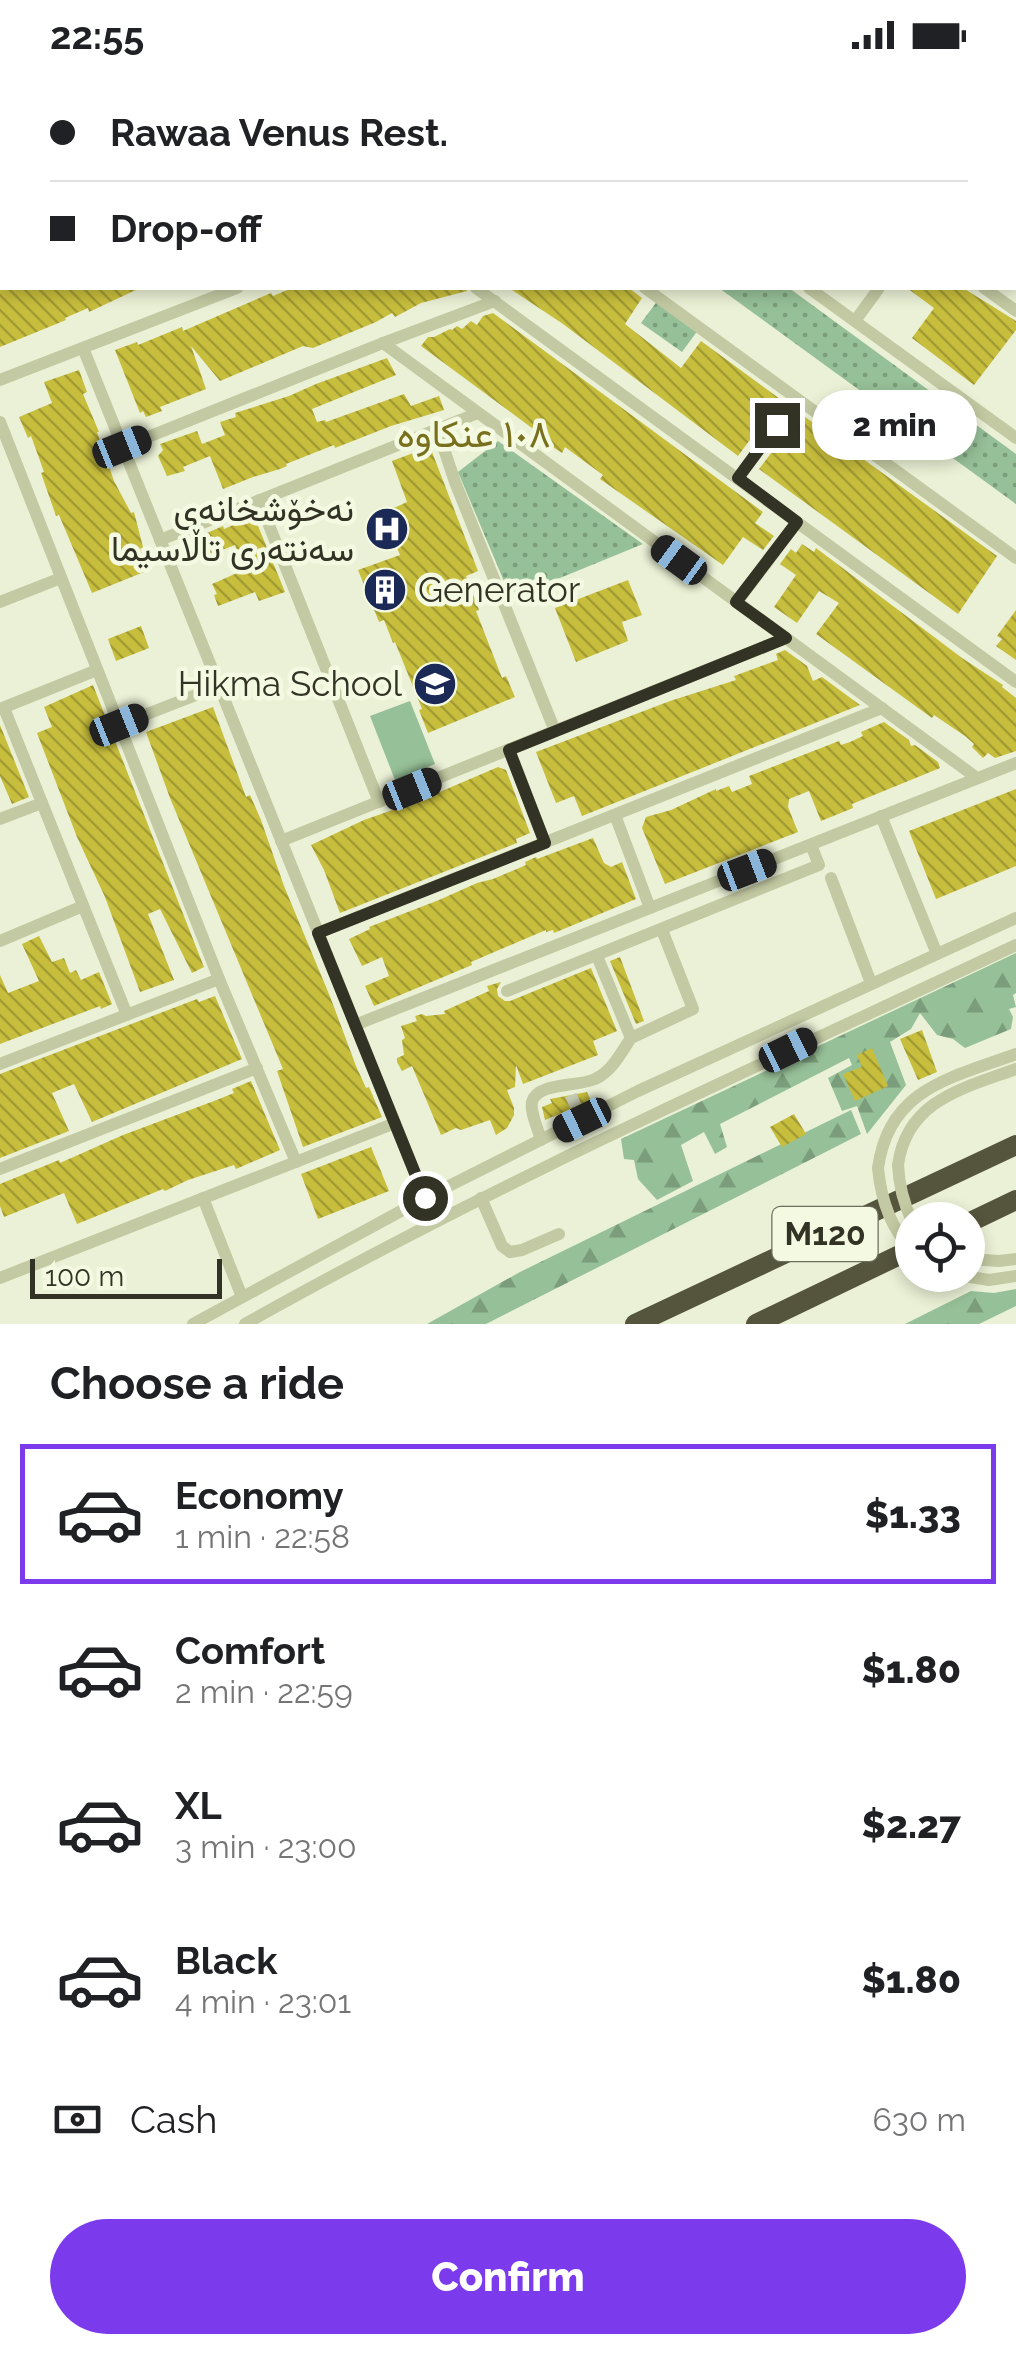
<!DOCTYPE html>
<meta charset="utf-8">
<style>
body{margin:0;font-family:Raleway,Vazirmatn,sans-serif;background:#f2f2f2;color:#202124;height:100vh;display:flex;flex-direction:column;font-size:38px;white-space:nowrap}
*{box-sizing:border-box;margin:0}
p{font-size:32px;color:#757577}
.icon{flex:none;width:55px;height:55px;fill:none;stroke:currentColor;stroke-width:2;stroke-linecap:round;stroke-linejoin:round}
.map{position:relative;height:1254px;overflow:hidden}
.details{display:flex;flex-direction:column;background:#fff;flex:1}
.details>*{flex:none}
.hud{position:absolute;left:0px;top:0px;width:1018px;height:220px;box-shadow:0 5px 15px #0003;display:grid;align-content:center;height:220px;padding:0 50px;background:#fff}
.tools{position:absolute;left:895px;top:1132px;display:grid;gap:20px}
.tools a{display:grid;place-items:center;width:90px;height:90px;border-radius:50%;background:#fff;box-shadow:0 5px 15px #0003;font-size:50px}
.scale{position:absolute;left:30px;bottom:25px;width:192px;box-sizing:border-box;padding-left:10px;border:5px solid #333325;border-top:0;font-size:28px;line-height:35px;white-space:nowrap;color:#333325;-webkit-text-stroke:8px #f4f9e2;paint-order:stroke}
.end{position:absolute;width:45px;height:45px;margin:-22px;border:12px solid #333325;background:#fff;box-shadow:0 0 0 5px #fff}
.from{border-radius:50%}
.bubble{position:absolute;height:70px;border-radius:35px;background:#fff;box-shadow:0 5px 15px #0003;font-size:32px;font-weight:800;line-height:70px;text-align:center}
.car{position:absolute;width:30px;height:60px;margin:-30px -15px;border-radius:12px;box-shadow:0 0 8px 2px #0007;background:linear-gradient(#222 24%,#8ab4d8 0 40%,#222 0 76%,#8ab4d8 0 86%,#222 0)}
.hud b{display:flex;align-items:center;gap:35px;height:95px;font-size:38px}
.hud b+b{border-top:2px solid #e0e0e0}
.hud i{width:25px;height:25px;background:#202124}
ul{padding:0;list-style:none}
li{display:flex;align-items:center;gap:30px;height:140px;margin:0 20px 15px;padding:0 30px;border:5px solid transparent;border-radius:0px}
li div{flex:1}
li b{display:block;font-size:38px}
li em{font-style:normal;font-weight:800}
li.active{border-color:#7c3aed}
li>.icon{width:90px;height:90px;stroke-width:1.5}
h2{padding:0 50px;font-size:45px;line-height:120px}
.pay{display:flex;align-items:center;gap:25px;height:110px;padding:0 50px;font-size:38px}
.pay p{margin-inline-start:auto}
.button{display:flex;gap:20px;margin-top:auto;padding:20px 50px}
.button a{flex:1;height:115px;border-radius:60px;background:#7c3aed;color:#fff;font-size:40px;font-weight:800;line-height:115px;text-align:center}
.status{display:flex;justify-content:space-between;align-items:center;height:70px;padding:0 50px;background:#fff;direction:ltr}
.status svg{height:28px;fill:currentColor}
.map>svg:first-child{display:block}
.grass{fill:url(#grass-dots)}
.forest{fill:url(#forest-firs)}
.park{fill:#96c097}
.building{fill:url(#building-back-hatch)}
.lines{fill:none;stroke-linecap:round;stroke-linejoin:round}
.minor-tunnel{stroke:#c6cbb3;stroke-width:12;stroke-dasharray:12 6;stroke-linecap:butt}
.minor{stroke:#c3c9a2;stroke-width:12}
.highway{stroke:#55543c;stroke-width:20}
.minor-bridge{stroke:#c3c9a2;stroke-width:12}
.route{stroke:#333325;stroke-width:12}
.labels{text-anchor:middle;stroke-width:9;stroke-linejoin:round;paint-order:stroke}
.shield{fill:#f4f9e2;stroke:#6d6e5e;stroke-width:2.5}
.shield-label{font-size:32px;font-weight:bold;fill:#333325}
.poi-label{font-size:35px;fill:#333325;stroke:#f4f9e2;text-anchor:end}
.neighbourhood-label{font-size:38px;fill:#78701c;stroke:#f4f9e2}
</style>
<div class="status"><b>22:55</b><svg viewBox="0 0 49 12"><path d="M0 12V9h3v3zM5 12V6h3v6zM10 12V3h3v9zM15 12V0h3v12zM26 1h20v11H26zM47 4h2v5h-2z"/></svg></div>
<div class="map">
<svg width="1016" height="1254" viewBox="0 0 1016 1254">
<defs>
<pattern id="grass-dots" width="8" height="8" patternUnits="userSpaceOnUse" patternTransform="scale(2.5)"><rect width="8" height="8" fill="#96c097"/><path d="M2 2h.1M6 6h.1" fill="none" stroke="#7b9d7b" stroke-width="1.8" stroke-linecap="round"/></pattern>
<pattern id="forest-firs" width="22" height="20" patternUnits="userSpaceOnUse" patternTransform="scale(2.5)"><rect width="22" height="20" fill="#96c097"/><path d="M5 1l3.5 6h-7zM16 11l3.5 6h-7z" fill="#7b9d7b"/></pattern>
<pattern id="building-back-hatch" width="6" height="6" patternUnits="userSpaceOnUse" patternTransform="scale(2.5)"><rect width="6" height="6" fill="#c8be3d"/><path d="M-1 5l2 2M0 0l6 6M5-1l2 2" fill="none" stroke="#a39b33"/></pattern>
</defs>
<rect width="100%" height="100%" fill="#ebf1d6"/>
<g class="grass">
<path d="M719 218H789L1016 384V434Z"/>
<path d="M661 226 701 256 682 282 641 253Z"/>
<path d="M498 371 643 474 511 528 458 402Z"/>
</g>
<g class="forest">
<path d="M1016 883V923L1013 925 1016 937 1009 939 1013 947 1011 959 965 978 953 969 937 965 920 943 911 959 890 972 906 1015 867 1064 857 1036 842 1041 828 1008 852 995 849 988 720 1054 727 1077 715 1084 704 1062 681 1075 693 1111 657 1130 638 1109 634 1090 624 1089 621 1069Z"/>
<path d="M851 1040 861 1064 486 1254H427L520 1202Z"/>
<path d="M1016 1219V1236L979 1254H905L971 1221 994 1223Z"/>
</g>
<path class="park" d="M410 631 435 694 395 710 370 646Z"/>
<g class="building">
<path d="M0 218H140L89 242 88 238 65 248 66 250 0 277Z"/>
<path d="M292 218H466L467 221 421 233 395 247 392 243 376 252 313 278 303 276 220 311 191 276 206 319 160 337 162 341 146 347 143 341 140 343 115 280 137 272 138 275 182 257 183 261 271 223 273 226Z"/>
<path d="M509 218H629L642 228 625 254 681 298 701 271 780 329 738 386 563 254Z"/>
<path d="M907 218H963L1016 251V260L974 315 912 268 934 238Z"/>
<path d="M493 243 763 442 755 453 774 466 763 480 743 467 723 495 600 409 603 405 565 377 562 383 542 370 544 367 421 276 428 267H434L450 259 452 260 457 256 462 259 471 251 477 255 483 246Z"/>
<path d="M387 288 396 305 312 339 317 352 325 350 326 352 404 324 411 336 439 326 444 340 391 356 335 378 334 375 286 394 287 396 280 399 253 407 223 419 210 386 183 397 185 401 167 406 158 386 163 380 160 374 197 361 202 374 225 365 220 352 236 347 235 343 289 326 316 314Z"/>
<path d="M79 300 87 322 83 324 99 362H97L114 411 131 443 134 442 143 477 140 479 149 500 92 523 59 445 56 446 41 403 44 402 39 388 31 366 28 368 19 347 52 333 44 312Z"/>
<path d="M801 344 997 486 958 544 759 399Z"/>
<path d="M421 380 422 385 432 382 478 501 466 506 479 540 476 541 502 608 506 606 515 627 428 663 419 640 422 639 395 572 393 573 384 550 379 552 358 500 400 485 383 443 407 432 392 391Z"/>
<path d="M254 446 285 522 259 531 255 522 218 536 214 525 217 524 212 514 244 500 235 475 204 487 202 482 190 487 184 473 223 456 224 459Z"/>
<path d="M802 474 814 482 816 478 962 588 1003 615 1002 617 1016 628V681L995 688 988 683 983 688 972 677 974 674 965 666 934 645 932 648 816 564 839 533 819 521 797 553 774 537 796 505 780 494 791 479 796 483Z"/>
<path d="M628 510 642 545 622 552 628 571 576 592 555 538Z"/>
<path d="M1016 540V590L996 576 1002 569 997 566Z"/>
<path d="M141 556 149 578 116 591 108 569Z"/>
<path d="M785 580 807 596 813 611 822 607 860 635 582 746 574 726 556 733 536 682 670 631 736 610 734 606 778 590 776 584Z"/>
<path d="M93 615 204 897 192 903 160 839 148 844 174 910 140 922 105 827 77 767 37 663 52 657 44 637Z"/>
<path d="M213 637 246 727 250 725 261 750 284 816 331 929 356 996 366 1018 369 1017 382 1047 303 1077 277 1001 283 999 170 728 146 662Z"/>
<path d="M884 652 909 670 911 676 915 675 938 692 940 698 852 734 853 738 821 751 809 721 789 729 788 737 798 762 665 814 642 758 646 747 671 740 716 719V721L729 716 732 722 752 714 749 706 839 671 841 675 850 672 863 666 861 662Z"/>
<path d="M0 655 29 727 12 734 0 706Z"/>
<path d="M498 697 506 700 530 763 516 769 517 773 340 843 324 800 311 775 364 750 421 730Z"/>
<path d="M1016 719V796L936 829 909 761Z"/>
<path d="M593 768 604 793 611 797 622 792 636 829 554 863 553 860 546 862V860L520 871 471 892 472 895 374 936 365 916 389 906 382 887 362 896 349 869 370 859 369 857 439 830 477 813 493 809 526 795 525 792 536 787 537 789Z"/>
<path d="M39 866 52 892 64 888 70 903 76 900 81 910 99 902 112 934 101 939 100 936 0 974V905L8 923 39 911 22 874Z"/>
<path d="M620 887 644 951 636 954 610 891Z"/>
<path d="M591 898 617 961 593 971 598 985 523 1014 516 995 515 1017 507 1020 514 1038V1045L507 1058 496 1065 490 1050 461 1060 456 1058 441 1065 412 996 402 1001 397 992V988L404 985 402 970 405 968 401 956 417 951 415 946 422 944 426 946 445 944 444 941 489 921 487 916 501 912 497 919 498 926 505 931H510Z"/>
<path d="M215 926 242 989 92 1052 74 1014 52 1023 69 1061 0 1088V1004L197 929 199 932Z"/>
<path d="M922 960 937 1002 918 1010 900 969Z"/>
<path d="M872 978 888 1016 855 1031 843 1004 862 997 857 985Z"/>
<path d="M251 1011 280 1080 236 1099 234 1095 188 1110 165 1121 163 1119 77 1154 64 1123 4 1147 0 1136V1114L59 1090 60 1093 123 1065 214 1031 234 1023 232 1019Z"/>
<path d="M587 1022 591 1031 545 1050 542 1037 552 1033 550 1029Z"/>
<path d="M794 1044 806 1064 782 1077 770 1057Z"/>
<path d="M371 1077 389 1121 318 1149 301 1104Z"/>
</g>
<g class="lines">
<path class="minor-tunnel" d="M571 1025 576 1037"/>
<g class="minor">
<path d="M188 0 191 2"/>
<path d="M350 0 353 2"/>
<path d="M510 0 514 2"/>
<path d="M685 0 689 2"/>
<path d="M854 0 858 2"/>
<path d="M201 2 206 0"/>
<path d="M560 2V0"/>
<path d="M946 2V0"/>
<path d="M962 2 963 0"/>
<path d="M0 56 2 63"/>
<path d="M0 84 2 83"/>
<path d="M1015 117 1016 118"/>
<path d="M1015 149 1016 147"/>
<path d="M0 192 2 191"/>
<path d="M476 218 1016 612"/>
<path d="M645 218 1016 488"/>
<path d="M809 218 1016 368"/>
<path d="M984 218 1016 241"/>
<path d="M855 251 879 218"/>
<path d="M383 273 977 708"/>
<path d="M83 278 425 1128"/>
<path d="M0 310 237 218"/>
<path d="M0 352 219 909 296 1092"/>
<path d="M437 358 455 412 555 661"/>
<path d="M123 377 383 273 495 231"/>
<path d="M738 408 797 329"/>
<path d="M259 430 379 732"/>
<path d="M160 470 478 343"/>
<path d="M0 532 61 508"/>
<path d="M737 532 797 452"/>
<path d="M4 638 127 945"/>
<path d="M0 639 97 600"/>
<path d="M119 655 219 616"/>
<path d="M509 679 545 773"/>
<path d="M615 745 650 838"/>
<path d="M881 746 937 884"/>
<path d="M0 749 42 733"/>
<path d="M281 771 786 568"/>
<path d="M831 808 871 913"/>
<path d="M318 863 882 638"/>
<path d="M0 871 83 836"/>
<path d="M597 886 631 968 693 939 662 860"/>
<path d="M507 921 819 795 811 775"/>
<path d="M355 955 1016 693"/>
<path d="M0 994 219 909"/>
<path d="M541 1070C538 1059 530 1042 532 1032 537 1012 579 1017 595 1009 612 1001 621 983 631 968"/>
<path d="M898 1095C907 1030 964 1018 1016 999"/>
<path d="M878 1098C889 1018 951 1008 1016 984"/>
<path d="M0 1099 257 998"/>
<path d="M203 1128 242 1227"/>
<path d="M481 1128 502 1176 510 1182 522 1180 559 1164"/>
<path d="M968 1189 999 1191 1016 1189"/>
<path d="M958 1205 989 1210 1016 1206"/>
<path d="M0 1208 395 1053"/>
<path d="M193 1254 425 1128 638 1021 1016 848"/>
<path d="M245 1254C495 1113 757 997 1016 875"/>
</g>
<g class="highway">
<path d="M968 1153 1016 1130"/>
<path d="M635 1254 1016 1075"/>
<path d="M756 1254 912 1179"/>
</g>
<g class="minor-bridge">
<path d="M898 1095C899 1116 903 1132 912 1151"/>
<path d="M878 1098C881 1129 890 1158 912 1180"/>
</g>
</g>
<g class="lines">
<path class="route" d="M425 1128 318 863 545 773 509 680 786 568 736 532 797 452 738 408 777 355"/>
</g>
<defs>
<g id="hospital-disc" transform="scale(2.25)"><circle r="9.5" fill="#1a2955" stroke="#f4f9e2"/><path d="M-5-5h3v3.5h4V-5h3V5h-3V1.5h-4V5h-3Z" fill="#fff"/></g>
<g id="building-disc" transform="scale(2.25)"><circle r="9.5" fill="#1a2955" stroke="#f4f9e2"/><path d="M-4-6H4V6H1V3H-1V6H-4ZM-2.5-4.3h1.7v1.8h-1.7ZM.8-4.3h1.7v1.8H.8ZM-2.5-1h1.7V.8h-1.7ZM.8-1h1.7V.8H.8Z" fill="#fff"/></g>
<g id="school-disc" transform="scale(2.25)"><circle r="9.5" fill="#1a2955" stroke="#f4f9e2"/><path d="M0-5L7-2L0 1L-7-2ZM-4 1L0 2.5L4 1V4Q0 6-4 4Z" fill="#fff"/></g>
</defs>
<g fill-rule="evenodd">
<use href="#hospital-disc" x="387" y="459"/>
<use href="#building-disc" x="385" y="520"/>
<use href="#school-disc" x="435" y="614"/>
</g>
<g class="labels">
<rect class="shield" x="772.5" y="1137" width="105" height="54" rx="8"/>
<g class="shield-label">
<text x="825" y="1175">M120</text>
</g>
<g class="poi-label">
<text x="354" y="451">نەخۆشخانەی<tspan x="354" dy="40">سەنتەری تاڵاسیما</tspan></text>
<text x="418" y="532" text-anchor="start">Generator</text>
<text x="402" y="626">Hikma School</text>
</g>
<g class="neighbourhood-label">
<text x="474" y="377">١٠٨ عنکاوە</text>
</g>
</g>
</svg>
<div class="tools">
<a><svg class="icon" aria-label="locate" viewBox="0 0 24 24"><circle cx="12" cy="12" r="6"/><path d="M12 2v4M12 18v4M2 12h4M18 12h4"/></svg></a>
</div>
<div class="scale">100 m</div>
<i class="end from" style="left:425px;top:1128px"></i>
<i class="end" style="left:777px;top:355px"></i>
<div class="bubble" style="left:812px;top:320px;width:165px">2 min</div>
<i class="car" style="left:122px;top:377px;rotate:68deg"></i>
<i class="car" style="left:679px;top:490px;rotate:306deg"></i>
<i class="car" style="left:119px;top:655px;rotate:68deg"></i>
<i class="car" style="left:412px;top:719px;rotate:68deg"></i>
<i class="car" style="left:747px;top:800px;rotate:69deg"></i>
<i class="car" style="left:788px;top:980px;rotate:64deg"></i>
<i class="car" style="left:582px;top:1050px;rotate:244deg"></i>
<div class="hud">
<b><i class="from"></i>Rawaa Venus Rest.</b>
<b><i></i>Drop-off</b>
</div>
</div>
<section class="details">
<h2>Choose a ride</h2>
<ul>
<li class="active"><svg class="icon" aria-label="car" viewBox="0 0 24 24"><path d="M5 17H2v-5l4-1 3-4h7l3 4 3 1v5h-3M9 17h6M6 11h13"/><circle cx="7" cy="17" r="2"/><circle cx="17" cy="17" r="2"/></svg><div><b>Economy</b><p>1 min · 22:58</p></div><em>$1.33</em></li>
<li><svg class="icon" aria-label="car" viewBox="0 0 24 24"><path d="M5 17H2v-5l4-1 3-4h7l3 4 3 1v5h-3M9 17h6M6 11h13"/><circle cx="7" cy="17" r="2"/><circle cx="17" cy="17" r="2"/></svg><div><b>Comfort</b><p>2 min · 22:59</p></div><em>$1.80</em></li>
<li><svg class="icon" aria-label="car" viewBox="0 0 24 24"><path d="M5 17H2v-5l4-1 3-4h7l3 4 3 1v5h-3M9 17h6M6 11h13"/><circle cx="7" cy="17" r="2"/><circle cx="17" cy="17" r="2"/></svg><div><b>XL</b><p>3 min · 23:00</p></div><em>$2.27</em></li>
<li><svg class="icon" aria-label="car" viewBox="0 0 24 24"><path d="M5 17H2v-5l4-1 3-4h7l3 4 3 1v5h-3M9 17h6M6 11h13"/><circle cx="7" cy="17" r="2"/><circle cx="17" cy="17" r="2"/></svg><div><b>Black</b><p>4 min · 23:01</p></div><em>$1.80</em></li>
</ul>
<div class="pay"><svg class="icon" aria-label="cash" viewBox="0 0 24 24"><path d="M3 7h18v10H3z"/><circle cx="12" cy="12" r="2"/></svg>Cash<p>630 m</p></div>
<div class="button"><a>Confirm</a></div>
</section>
